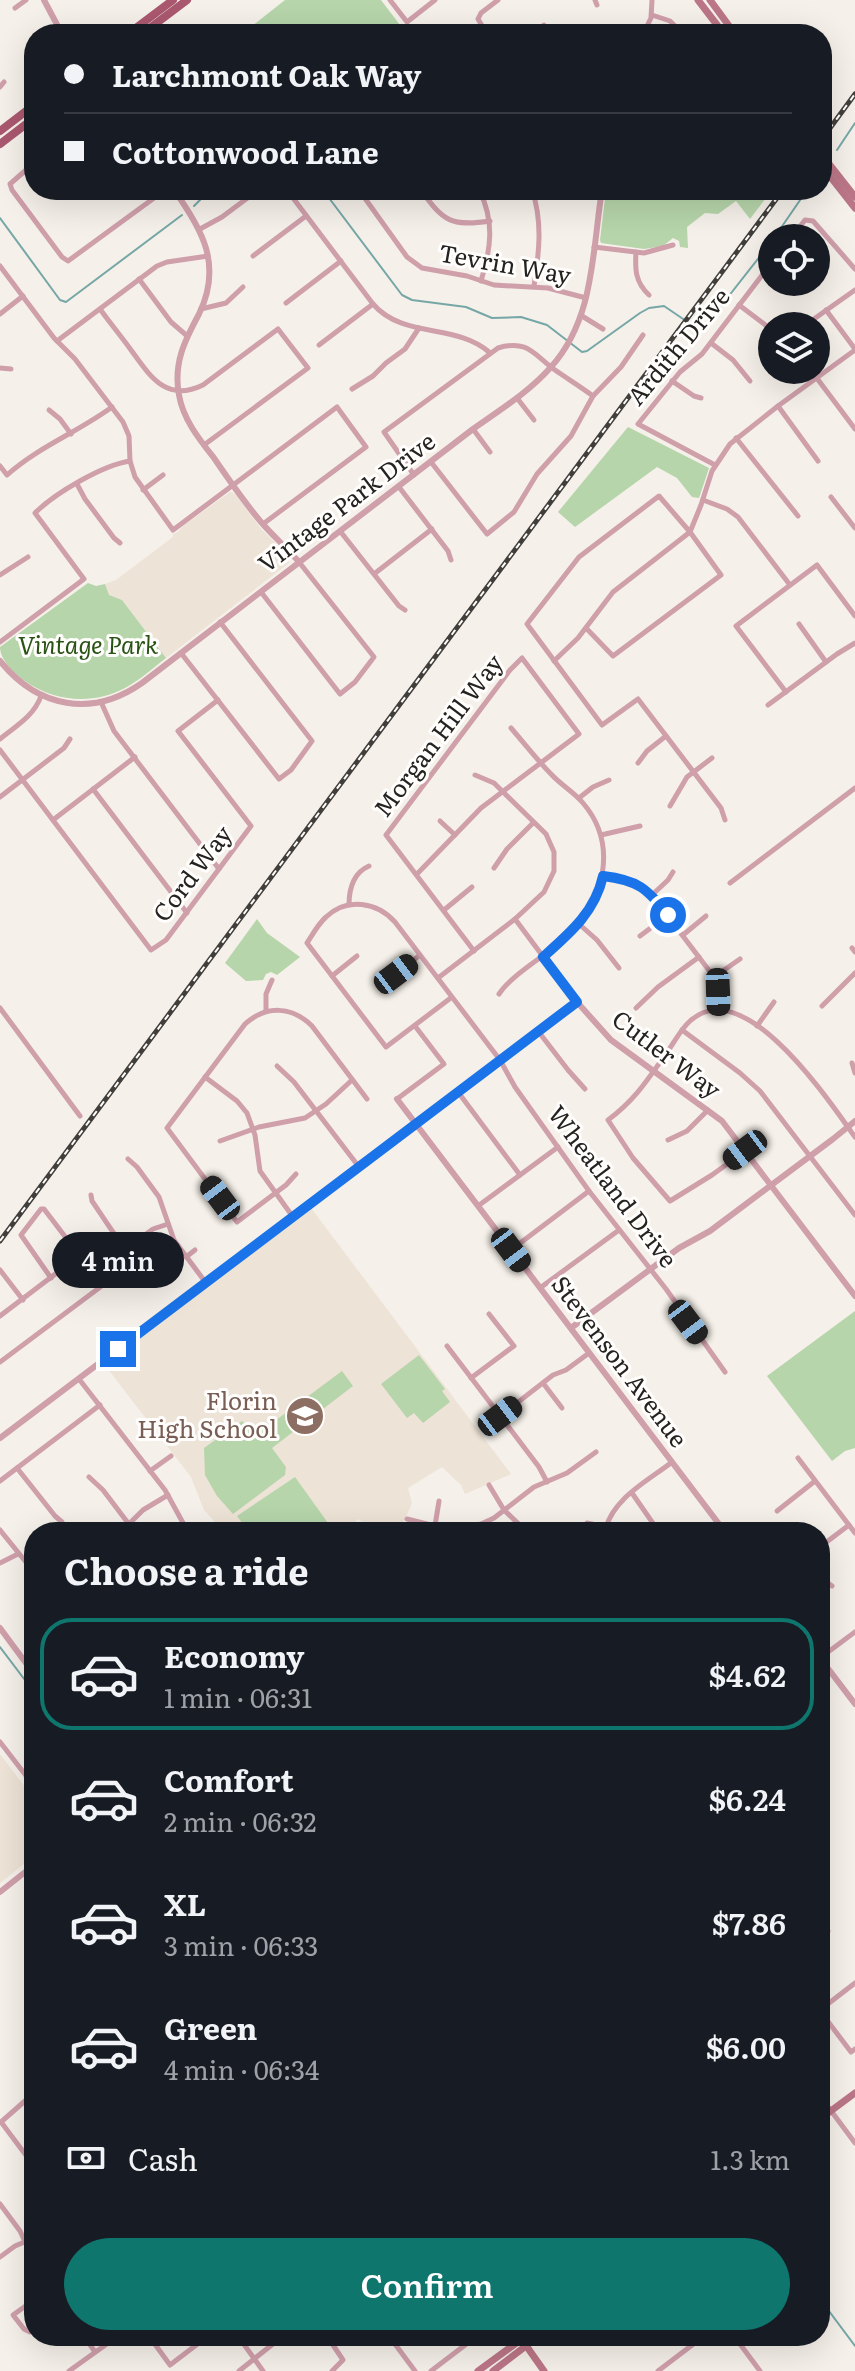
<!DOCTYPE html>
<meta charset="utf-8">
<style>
body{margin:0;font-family:Literata,serif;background:#242831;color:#f1f3f6;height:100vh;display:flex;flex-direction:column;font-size:30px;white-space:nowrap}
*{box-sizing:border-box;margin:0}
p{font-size:26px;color:#9ea1a6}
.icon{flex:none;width:44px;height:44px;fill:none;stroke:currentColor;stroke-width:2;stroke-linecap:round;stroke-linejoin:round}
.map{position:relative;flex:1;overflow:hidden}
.drawer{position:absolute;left:24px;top:1522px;width:806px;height:824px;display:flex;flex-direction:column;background:#171b24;border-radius:32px;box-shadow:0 8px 32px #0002}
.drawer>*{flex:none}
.hud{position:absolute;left:24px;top:24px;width:808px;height:176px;border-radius:32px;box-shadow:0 8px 32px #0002;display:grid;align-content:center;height:176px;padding:0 40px;background:#171b24}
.buttons{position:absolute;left:758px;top:224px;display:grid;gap:16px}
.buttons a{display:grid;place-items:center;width:72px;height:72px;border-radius:50%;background:#171b24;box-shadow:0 8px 32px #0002;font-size:40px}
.end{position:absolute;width:36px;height:36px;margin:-18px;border:10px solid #1a73e8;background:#fff;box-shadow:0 0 0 4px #fff}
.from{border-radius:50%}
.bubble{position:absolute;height:56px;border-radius:28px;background:#171b24;box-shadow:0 8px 32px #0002;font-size:26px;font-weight:600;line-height:56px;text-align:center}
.car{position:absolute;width:24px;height:48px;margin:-24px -12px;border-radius:10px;box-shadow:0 0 6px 2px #0007;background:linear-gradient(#222 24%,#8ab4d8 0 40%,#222 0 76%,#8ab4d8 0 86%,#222 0)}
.hud b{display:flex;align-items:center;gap:28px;height:76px;font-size:30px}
.hud b+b{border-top:2px solid #363941}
.hud i{width:20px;height:20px;background:#f1f3f6}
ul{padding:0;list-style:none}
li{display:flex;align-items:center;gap:24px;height:112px;margin:0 16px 12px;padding:0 24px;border:4px solid transparent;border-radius:32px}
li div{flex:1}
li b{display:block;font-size:30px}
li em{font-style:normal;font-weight:600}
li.on{border-color:#0f766e}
li>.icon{width:72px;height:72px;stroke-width:1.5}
h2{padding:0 40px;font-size:36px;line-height:96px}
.pay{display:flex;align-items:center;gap:20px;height:88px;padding:0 40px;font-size:30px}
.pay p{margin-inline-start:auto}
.button{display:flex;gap:16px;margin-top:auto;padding:16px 40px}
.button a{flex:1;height:92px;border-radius:48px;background:#0f766e;color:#fff;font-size:32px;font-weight:600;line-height:92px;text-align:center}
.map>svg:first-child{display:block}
.built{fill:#ede3d6}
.green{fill:#b6d5aa}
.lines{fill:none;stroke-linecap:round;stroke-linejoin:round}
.stream{stroke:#76a7a7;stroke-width:2}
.minor{stroke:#cf9faa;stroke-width:5}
.tertiary{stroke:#cf9faa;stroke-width:6}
.secondary{stroke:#bb7687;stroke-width:7}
.primary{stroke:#aa586f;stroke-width:8}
.rail-casing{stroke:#413f3b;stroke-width:5}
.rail{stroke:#fffefd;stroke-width:2;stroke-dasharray:6;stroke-linecap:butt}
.route{stroke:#1a73e8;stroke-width:10}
.labels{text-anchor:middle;stroke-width:6;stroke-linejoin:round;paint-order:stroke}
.street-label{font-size:24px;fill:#252320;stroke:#fffefd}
.park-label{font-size:24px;font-style:italic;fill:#295215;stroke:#fffefd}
.education-label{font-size:24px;fill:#785e54;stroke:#fffefd;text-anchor:end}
</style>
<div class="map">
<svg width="855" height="2371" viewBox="0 0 855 2371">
<rect width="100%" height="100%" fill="#f5f0e9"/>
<g class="built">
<path d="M230 492 235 494 262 530 285 552 289 557V563L166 658 122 600 109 595 105 584 116 580 173 537V534L178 532 183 526Z"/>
<path d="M311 1208 511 1474 465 1494 461 1485 442 1467 408 1488 412 1503 399 1532H378L358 1519 345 1532H224L204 1510 191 1477 104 1364Z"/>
<path d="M0 1754 34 1799V1856L0 1883Z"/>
</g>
<g class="green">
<path d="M285 0H381L406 33 242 34Z"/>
<path d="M606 190H772L750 219 736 201 718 214 705 213 687 227 688 248 680 247 679 241 673 238 663 246 644 249 601 243 600 240Z"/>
<path d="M628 427 709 468 699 498 692 497 677 478 657 467 575 527 558 512Z"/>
<path d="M88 583 96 586 105 584 109 595 122 600 166 658C153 668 140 680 125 688 93 705 55 702 25 681 14 673 0 660 0 647Z"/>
<path d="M257 919 267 933 300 957 277 975 271 972 266 974 263 980 246 981 225 963Z"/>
<path d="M855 1311V1448L845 1451 832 1461 767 1376Z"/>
<path d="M419 1355 445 1389 442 1391 450 1402 423 1423 414 1413 407 1418 381 1384Z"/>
<path d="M342 1371 353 1386 272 1448 286 1467 285 1475 233 1514 217 1496 205 1475 204 1448 242 1421 254 1432H260Z"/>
<path d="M295 1477 333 1530 330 1532H249L237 1516Z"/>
</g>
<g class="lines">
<g class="stream">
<path d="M837 150 855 123"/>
<path d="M323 190 402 295 412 300 466 307 492 318 521 317 547 325 582 352 587 351 640 313 649 308 664 306 689 323 706 325 772 241"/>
<path d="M194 206 210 190"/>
<path d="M0 218 60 300 66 302 182 215"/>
<path d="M774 238 807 190"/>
<path d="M0 1647 34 1692"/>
<path d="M820 2299 855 2346"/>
</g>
<g class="minor">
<path d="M390 0 407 22 435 0"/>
<path d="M595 0 597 5"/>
<path d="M15 8 26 0"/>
<path d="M652 15 670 21 683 34"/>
<path d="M544 25 548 34"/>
<path d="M487 34 478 19 481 13 498 0"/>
<path d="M643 34 651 18 652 0"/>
<path d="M0 87 4 82"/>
<path d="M34 163 10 184 12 190 62 257 68 261 165 190"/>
<path d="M287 190 373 304C403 339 456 323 489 352"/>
<path d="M359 190 407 257 422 268 467 276 494 285 548 288 586 298"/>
<path d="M421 190C443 221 451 227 490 221"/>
<path d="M479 190C495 221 491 249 481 281"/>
<path d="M532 190C543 222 539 253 534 286"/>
<path d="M200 229 222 217 258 190"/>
<path d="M791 238 805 220 813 221 855 269"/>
<path d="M594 247 644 253 673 245"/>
<path d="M636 252C635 269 635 282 649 295"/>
<path d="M253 256 306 216"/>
<path d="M0 266 54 338 75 359 123 422 129 436 130 461 135 477 173 530 337 407 366 447 263 524"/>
<path d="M139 279 171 322 186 335"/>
<path d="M792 282 802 284"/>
<path d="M286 303 341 261"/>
<path d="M739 305 772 330"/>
<path d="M100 309C110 323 121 336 131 350 150 376 166 403 203 385L278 329 308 368 204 445"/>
<path d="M201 309 226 303 243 287"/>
<path d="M826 310 855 349"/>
<path d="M0 314 23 296"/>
<path d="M582 316 603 329"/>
<path d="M804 326 855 290"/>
<path d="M57 341 157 266 167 262 208 256"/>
<path d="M711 343 733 360 750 381"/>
<path d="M319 345 373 304"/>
<path d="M0 368 11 369"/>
<path d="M816 377 855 429"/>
<path d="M672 381 694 396 701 398"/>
<path d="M352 389 373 376 386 363 405 349 419 328"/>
<path d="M517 398 534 420"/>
<path d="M778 406 818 461"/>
<path d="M49 410 60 419 71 434"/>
<path d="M473 429 490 452"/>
<path d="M736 438 798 516"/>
<path d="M431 462 487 534 514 512 537 474 571 436 593 396 621 367 643 335"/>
<path d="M715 465 638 424 680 372 702 354 772 262"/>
<path d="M0 466 7 475C38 447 78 432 112 407"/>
<path d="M414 475 384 432 498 348C528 339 534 355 555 370 568 379 581 387 593 396"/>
<path d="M77 484 85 499 114 538 120 543"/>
<path d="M399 487 448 551 451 560"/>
<path d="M143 490 163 475"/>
<path d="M831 497 855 528"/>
<path d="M703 500 727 509 738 517 790 585"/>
<path d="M340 531 399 606 405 610"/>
<path d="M374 574 432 529"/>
<path d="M0 575 28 557"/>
<path d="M261 592 340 694 355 682 374 657 299 562"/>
<path d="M799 624 826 662"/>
<path d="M586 628 613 656 721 575 690 532 659 496 579 557 527 624 602 725 638 699 721 808 725 820"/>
<path d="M0 642 84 579 35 513C55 493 103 465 130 461"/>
<path d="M181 653 279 779 291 770 312 741 220 622"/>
<path d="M554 661 578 638 613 592 690 532 701 505 712 471 730 444 778 406 855 350"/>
<path d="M786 692 736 626 817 565 855 616"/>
<path d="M101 702 114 731 219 869"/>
<path d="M768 705 837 654 855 643"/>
<path d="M0 739C16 726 34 716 41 696"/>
<path d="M0 750 151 950 166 940 251 826 178 731 218 700"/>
<path d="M638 763 647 751 666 736"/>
<path d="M93 789 187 913"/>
<path d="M0 797 64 748 70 739"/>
<path d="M579 798 593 787 609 780"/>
<path d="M670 806 687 777 712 758"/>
<path d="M53 820 135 757"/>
<path d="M440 821 455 835"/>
<path d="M601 835 640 826"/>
<path d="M494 868 507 849 533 823"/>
<path d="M417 874 481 808 579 734 522 658 510 670 386 835 474 951"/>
<path d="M603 876C624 879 640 882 654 898L714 977 718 992 719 1010"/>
<path d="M730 883 855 788"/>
<path d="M652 895 668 880 673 872"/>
<path d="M349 905C349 889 353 873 369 866"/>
<path d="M444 910 472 887"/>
<path d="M515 919 577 1002"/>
<path d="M579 924 597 940 619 968"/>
<path d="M683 935 706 916"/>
<path d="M640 936 668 915"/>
<path d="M852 948 855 952"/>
<path d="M396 974 420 955"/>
<path d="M332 976 357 956"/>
<path d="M714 977 740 959"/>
<path d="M438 978 515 919 544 892 554 871V852L546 834 494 783 475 775"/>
<path d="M499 994C513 973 549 954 569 935 605 899 618 844 583 803 574 792 561 785 551 774 537 760 524 743 511 728"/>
<path d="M452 997 386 1047 307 943C313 934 318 924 326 917 347 897 377 902 395 922L500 1060 515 1087 589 1191 666 1289 725 1372"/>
<path d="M822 1006 855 973"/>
<path d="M0 1008 80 1116"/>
<path d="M636 1008 658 987 699 957"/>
<path d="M266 1011V994L272 980"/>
<path d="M757 1026 774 1002"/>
<path d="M682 1030 740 1073 760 1091 855 1215"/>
<path d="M538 1031 568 1070 585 1089"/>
<path d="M852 1063 855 1073"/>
<path d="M277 1066 294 1082 359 1167"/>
<path d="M205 1077 237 1101 247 1113 255 1135 260 1171 293 1217"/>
<path d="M458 1092 520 1175"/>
<path d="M397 1099 444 1064 415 1026"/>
<path d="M668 1140 687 1131 708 1110"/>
<path d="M220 1141 259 1127 305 1118 326 1104 352 1080"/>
<path d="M745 1151 712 1175 670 1201 633 1158 608 1120C636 1099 648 1079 668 1051 675 1041 681 1029 690 1021 744 972 829 1101 855 1137"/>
<path d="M128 1159 137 1167 159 1197 174 1240 206 1283"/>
<path d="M296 1174 286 1185 237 1222 167 1128 245 1024C266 1005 292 1006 312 1026L367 1099"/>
<path d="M91 1195 92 1201C104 1218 124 1253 142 1263"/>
<path d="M478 1206 558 1147"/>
<path d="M127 1248 153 1229 168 1224"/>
<path d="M511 1250 589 1191"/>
<path d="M186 1257 195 1250"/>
<path d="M0 1270 23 1300"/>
<path d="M51 1278 21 1235 41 1209H44L102 1285"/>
<path d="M540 1288 619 1230"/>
<path d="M0 1316 79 1256"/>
<path d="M447 1346 539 1467 547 1482"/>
<path d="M0 1362 115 1276"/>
<path d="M471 1378 514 1346 489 1314"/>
<path d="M79 1379 165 1490 188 1532"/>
<path d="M543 1383 562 1408"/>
<path d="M500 1416 553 1375 566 1370 589 1353"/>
<path d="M798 1458 855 1533"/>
<path d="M17 1468 55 1516 62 1522"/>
<path d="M150 1471 171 1456"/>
<path d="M89 1477 103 1490 128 1523"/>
<path d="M0 1481 100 1405"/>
<path d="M489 1485 504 1510 527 1532"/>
<path d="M632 1493 659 1532"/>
<path d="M777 1511 815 1481"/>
<path d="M407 1519 435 1526 454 1528 481 1524 494 1518 534 1487 567 1473 596 1452"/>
<path d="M587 1523 606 1527"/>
<path d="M0 1530 34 1572"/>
<path d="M121 1532 143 1510 168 1495"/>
<path d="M434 1532 439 1501"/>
<path d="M605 1532C611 1499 648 1481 672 1462"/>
<path d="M820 1547 849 1525"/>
<path d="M0 1563 18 1554"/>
<path d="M820 1577 832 1586"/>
<path d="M33 1614 34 1613"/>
<path d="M820 1658 855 1632"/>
<path d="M0 1742 34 1786"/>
<path d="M820 1914 828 1931"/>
<path d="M820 2010 855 1983"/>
<path d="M820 2011 851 2052 855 2049"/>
<path d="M34 2093 1 2122 34 2166"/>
<path d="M820 2096 855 2143"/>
<path d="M0 2204 20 2231 34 2261"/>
<path d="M0 2257 15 2246 34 2238"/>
<path d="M30 2332 24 2329 13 2315 34 2300"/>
<path d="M84 2336 95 2352"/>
<path d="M149 2336 170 2365 208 2336"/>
<path d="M238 2336 263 2371"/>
<path d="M327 2336 343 2360 332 2371"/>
<path d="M389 2336 415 2371"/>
<path d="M734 2336 760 2371"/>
<path d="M69 2371 118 2336"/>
<path d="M239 2371 283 2336"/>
<path d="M431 2371 477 2336"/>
<path d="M658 2371 704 2336"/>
</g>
<g class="tertiary">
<path d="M44 0 62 34"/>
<path d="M174 190C202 229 223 265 199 314 185 340 173 363 179 395 183 419 199 439 214 458 229 480 244 502 261 522 273 536 287 548 299 562"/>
<path d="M0 661C38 708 92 718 142 683L473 429C500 410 529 392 551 367 595 318 592 251 602 190"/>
<path d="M397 1099 725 1532"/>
<path d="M571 1328 679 1248 710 1231 833 1139 855 1121"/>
<path d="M0 1438 577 1002 611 1040 722 1121 855 1296"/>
<path d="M0 1628 34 1674"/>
<path d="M820 1658 855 1704"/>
<path d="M0 1892 34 1865"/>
</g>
<g class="secondary">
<path d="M698 0 724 34"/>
<path d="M710 0 735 34"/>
<path d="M822 155 855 197"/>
<path d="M822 166 855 208"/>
<path d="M820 2119 855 2093"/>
<path d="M525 2344 544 2371"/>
<path d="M478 2371 526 2336"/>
<path d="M493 2371 539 2336"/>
</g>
<g class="primary">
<path d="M128 34 173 0"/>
<path d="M142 34 187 0"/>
<path d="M0 131 34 105"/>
<path d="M0 144 34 118"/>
</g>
<g class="rail-casing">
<g id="rail">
<path d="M822 139 855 94"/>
<path d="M0 1241 783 190"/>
</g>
</g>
<use href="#rail" class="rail"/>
</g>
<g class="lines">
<path class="route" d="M118 1349 577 1002 543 957C570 933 595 912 603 876 637 880 647 888 668 915"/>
</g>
<defs>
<g id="school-disc" transform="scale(2)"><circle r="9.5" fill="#8d6e63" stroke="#fffefd"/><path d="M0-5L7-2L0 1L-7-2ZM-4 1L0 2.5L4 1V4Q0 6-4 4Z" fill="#fff"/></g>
</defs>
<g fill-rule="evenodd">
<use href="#school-disc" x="305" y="1416"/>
</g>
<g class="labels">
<g class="street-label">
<text transform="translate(505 265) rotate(10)" y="8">Tevrin Way</text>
<text transform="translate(679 347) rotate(-50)" y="8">Ardith Drive</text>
<text transform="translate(347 503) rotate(-37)" y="8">Vintage Park Drive</text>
<text transform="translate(439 736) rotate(-53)" y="8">Morgan Hill Way</text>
<text transform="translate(193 874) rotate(-53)" y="8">Cord Way</text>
<text transform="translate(666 1055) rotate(37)" y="8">Cutler Way</text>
<text transform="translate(612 1187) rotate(53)" y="8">Wheatland Drive</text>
<text transform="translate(619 1362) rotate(53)" y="8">Stevenson Avenue</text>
</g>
<g class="park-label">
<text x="88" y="654">Vintage Park</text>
</g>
<g class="education-label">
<text x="277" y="1410">Florin<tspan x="277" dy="28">High School</tspan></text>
</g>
</g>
</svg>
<div class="buttons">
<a><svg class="icon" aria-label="locate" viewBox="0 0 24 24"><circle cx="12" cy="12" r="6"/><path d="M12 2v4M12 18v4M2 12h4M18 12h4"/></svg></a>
<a><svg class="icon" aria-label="layers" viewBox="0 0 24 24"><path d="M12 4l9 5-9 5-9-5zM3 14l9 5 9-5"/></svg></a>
</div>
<i class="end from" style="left:668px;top:915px"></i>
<i class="end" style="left:118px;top:1349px"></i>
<div class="bubble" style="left:52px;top:1232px;width:132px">4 min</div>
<i class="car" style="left:396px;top:974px;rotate:53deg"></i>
<i class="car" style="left:718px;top:992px;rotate:178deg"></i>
<i class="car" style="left:745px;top:1150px;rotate:233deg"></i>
<i class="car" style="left:220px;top:1198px;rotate:323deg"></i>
<i class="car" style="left:511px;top:1250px;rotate:143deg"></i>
<i class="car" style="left:688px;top:1322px;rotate:143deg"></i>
<i class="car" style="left:500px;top:1416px;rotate:53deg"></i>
<div class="hud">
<b><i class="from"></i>Larchmont Oak Way</b>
<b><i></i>Cottonwood Lane</b>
</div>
<section class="drawer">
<h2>Choose a ride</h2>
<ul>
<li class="on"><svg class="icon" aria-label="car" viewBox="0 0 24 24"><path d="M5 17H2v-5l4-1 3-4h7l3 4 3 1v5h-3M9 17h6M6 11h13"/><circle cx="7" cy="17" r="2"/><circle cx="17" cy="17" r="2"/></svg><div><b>Economy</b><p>1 min · 06:31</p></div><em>$4.62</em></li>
<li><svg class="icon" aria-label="car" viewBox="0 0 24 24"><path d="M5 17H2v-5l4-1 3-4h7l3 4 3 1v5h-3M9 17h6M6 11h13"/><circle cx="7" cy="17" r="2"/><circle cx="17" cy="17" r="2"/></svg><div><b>Comfort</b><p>2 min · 06:32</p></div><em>$6.24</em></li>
<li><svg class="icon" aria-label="car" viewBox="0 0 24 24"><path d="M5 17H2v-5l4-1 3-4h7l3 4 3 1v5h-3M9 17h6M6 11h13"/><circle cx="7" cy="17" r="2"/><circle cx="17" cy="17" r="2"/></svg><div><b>XL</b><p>3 min · 06:33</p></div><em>$7.86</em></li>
<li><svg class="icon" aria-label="car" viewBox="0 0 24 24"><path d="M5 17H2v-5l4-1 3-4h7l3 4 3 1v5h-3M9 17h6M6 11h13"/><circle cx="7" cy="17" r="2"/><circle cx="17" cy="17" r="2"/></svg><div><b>Green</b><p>4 min · 06:34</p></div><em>$6.00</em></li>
</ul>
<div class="pay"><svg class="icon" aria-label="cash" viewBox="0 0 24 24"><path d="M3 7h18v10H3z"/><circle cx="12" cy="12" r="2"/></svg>Cash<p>1.3 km</p></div>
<div class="button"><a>Confirm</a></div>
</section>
</div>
